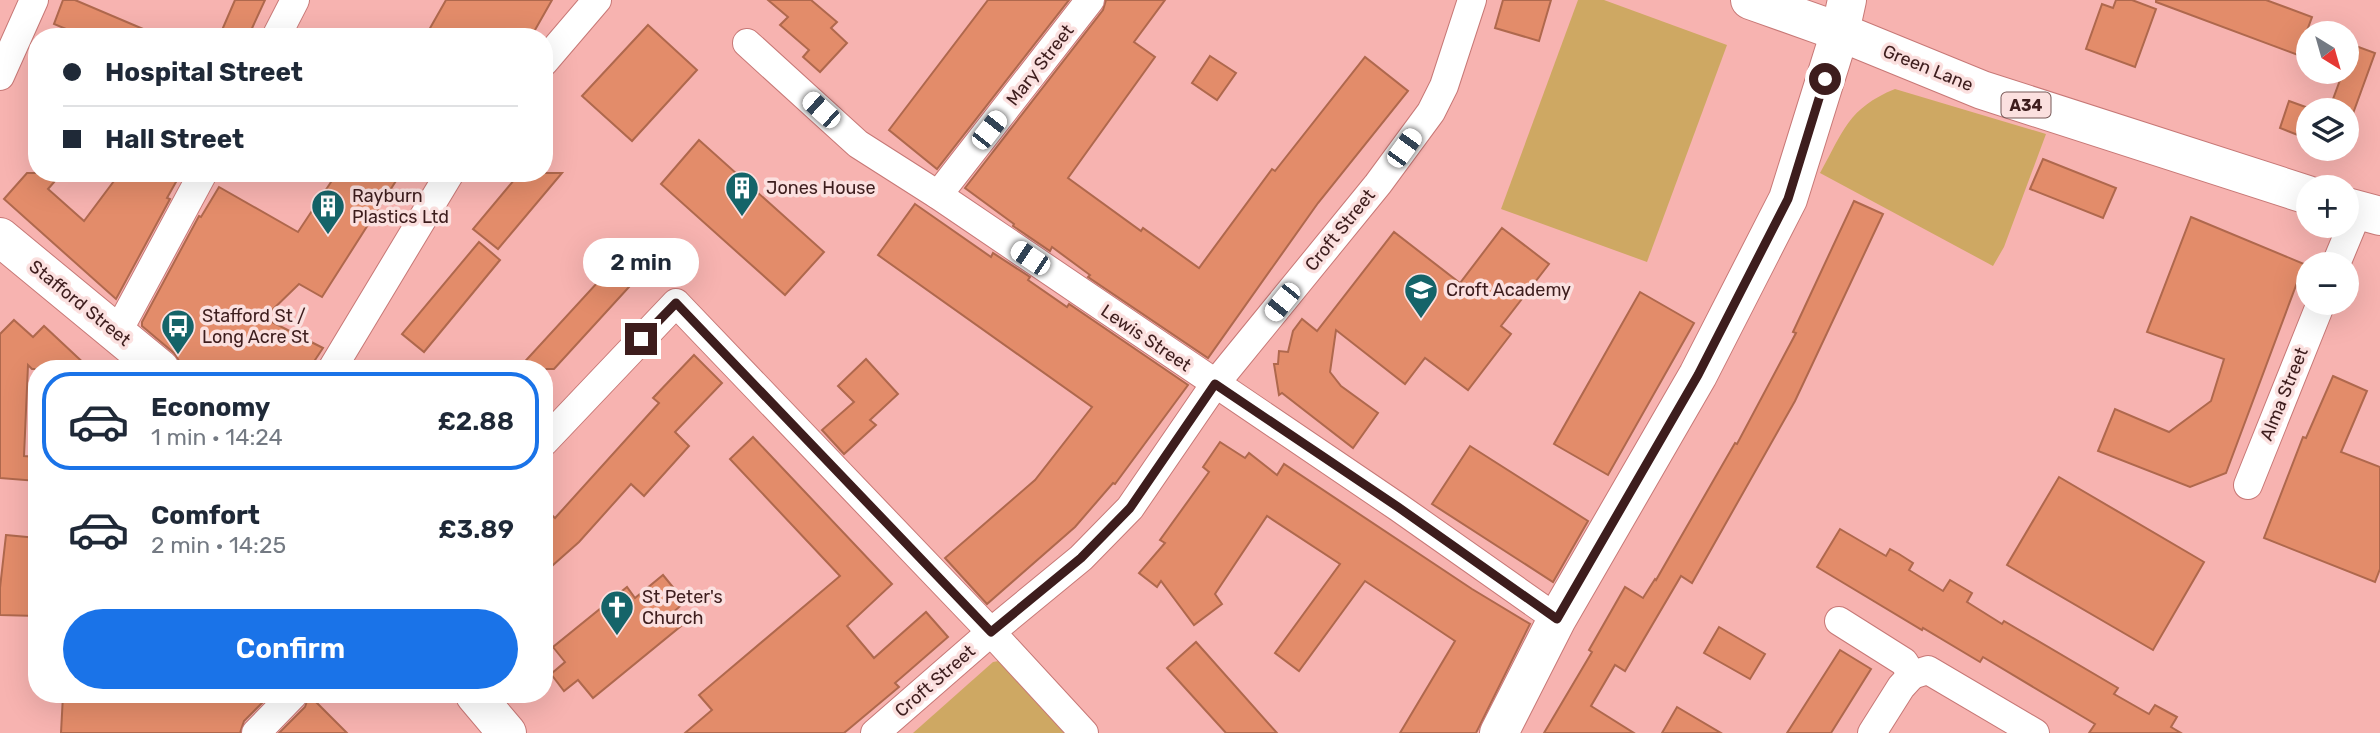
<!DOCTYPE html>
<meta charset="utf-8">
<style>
body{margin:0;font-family:Rubik,sans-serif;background:#f6f6f7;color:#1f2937;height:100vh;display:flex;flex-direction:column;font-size:26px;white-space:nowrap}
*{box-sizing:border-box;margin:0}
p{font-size:23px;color:#747a83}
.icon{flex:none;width:38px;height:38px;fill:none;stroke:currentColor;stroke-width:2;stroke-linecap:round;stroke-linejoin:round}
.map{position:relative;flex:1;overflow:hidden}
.panel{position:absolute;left:28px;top:360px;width:525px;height:343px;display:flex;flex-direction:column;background:#fff;border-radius:28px;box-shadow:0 7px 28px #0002}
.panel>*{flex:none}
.top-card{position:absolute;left:28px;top:28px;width:525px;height:154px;border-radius:28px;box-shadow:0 7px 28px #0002;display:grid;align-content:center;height:154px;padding:0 35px;background:#fff}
.needle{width:46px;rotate:143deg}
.buttons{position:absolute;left:2296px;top:21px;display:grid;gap:14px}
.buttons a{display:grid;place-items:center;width:63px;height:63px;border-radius:50%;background:#fff;box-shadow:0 7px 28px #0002;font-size:35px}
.end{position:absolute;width:32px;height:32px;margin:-16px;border:9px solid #3d1d1d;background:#fff;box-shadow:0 0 0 4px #fff}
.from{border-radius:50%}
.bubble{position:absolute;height:49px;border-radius:24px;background:#fff;box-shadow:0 7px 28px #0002;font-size:23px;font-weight:600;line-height:49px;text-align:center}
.car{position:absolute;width:21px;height:42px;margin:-21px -10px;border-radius:9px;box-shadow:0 0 5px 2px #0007;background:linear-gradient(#fff 24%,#345 0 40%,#fff 0 76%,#345 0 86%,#fff 0)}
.top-card b{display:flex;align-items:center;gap:24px;height:66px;font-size:26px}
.top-card b+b{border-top:2px solid #e0e1e3}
.top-card i{width:18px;height:18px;background:#1f2937}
ul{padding:12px 0 0;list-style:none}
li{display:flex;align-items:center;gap:21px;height:98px;margin:0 14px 10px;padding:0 21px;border:4px solid transparent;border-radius:28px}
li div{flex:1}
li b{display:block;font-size:26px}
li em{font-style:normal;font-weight:600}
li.active{border-color:#1a73e8}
li>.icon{width:63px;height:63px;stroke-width:1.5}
.cta{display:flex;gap:14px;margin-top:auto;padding:14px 35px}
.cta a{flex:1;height:80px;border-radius:42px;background:#1a73e8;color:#fff;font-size:28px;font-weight:600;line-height:80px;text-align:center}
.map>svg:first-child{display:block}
.green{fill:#cea863}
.building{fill:#e38c6a;stroke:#af684d;stroke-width:2}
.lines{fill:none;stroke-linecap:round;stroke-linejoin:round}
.street-casing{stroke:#c77876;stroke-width:30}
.secondary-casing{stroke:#c77876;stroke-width:40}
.highway-casing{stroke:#c77876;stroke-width:40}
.street{stroke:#fff;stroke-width:28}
.secondary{stroke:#fff;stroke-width:38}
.highway{stroke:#fff;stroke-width:38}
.route{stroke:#3d1d1d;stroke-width:9}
.labels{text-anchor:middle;stroke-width:7;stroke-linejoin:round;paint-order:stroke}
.shield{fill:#fbe0df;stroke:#765857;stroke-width:2}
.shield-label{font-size:16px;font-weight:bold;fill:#3d1d1d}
.street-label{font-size:18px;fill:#3d1d1d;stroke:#fbe0df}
.poi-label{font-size:18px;fill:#3d1d1d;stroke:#fbe0df;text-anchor:start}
</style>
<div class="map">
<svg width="2380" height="733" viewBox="0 0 2380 733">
<rect width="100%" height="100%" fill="#f7b3b0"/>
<g class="green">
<path d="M1578 0H1604L1727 45 1647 262 1501 209Z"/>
<path d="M1895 89 2046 134 2004 247 1993 266 1820 173C1843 132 1848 108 1895 89Z"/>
<path d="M1004 660 1070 733H913L993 662Z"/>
</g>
<g class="building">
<path d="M63 0H75L162 37H85L54 24Z"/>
<path d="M235 0H265L248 37H219Z"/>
<path d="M446 0H552L531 37H425Z"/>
<path d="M768 0H811L837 22 831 28 847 43 820 72 803 57 809 50 780 25 788 17Z"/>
<path d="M988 0H1069L937 169 889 130Z"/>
<path d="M1106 0H1165L1134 42 1155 57 1068 178 1141 231 1143 228 1199 268 1272 169 1275 171 1365 57 1408 91 1318 203 1208 358 1088 277 1090 275 1052 247 1050 251 1013 226 1014 224 965 188 1103 10Z"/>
<path d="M1503 0H1551L1539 41 1495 28Z"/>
<path d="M2116 0H2132L2156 9 2135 67 2086 49 2102 4 2113 8Z"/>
<path d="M2156 0H2266L2312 17 2298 55 2156 2Z"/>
<path d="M648 25 697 70 632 141 582 96Z"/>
<path d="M2353 45 2375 53 2347 130V110H2329L2343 72H2347V62Z"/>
<path d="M1210 56 1236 73 1217 100 1192 83Z"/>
<path d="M2289 101 2314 110H2308V139L2280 128Z"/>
<path d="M699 140 824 252 785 295 661 184Z"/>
<path d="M2043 159 2116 188 2103 218 2030 189Z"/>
<path d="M27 173H62L48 189 84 221 120 173H181L167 198 170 199 116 299 4 199Z"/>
<path d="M337 173H401L322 297 299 284 264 318 323 348 309 369H184L174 353 142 326V322L199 216 201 217 219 187 298 232Z"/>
<path d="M520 173H562L498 249 473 229Z"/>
<path d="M1854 201 1883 214 1795 401 1692 583 1681 576 1625 671 1615 665 1591 706 1634 733H1544L1592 652 1589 650 1625 587 1643 598 1655 579 1656 580 1735 443 1737 444 1796 333 1793 332Z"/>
<path d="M915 204 991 257 993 253 1030 277 1028 280 1067 307 1069 304 1188 385 1115 484 1113 483 1075 527 987 604 945 558 1035 480 1092 407 878 255Z"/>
<path d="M2191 217 2304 264 2226 473 2190 487 2098 451 2115 409 2169 432 2211 401 2224 359 2147 332Z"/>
<path d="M1502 228 1549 264 1501 326 1511 334 1468 390 1425 358 1405 384 1336 330 1330 372 1341 386 1378 413 1353 448 1282 393 1279 395 1274 364H1278L1279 351 1288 352 1293 331 1302 319 1317 331 1394 232 1460 283Z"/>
<path d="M479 242 500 260 424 352 402 334Z"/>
<path d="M631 246 650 264 554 369H518Z"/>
<path d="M1640 292 1694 323 1608 475 1554 444Z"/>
<path d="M14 320 33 337 44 326 90 369H32L28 365 24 456 37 457V481L0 478V334Z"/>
<path d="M694 355 722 383 675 432 689 446 644 496 631 484 579 542 544 573V508L555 518 659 403 653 398Z"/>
<path d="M866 359 898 394 870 420 876 425 844 454 822 430 854 402 838 386Z"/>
<path d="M2333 376 2367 391 2341 452 2380 467V569L2375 582 2264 538 2303 437 2306 438Z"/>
<path d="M753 437 892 584 847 626 874 658 926 612 948 637 895 683 899 687 844 733H685L712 710 699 695 840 576 730 459Z"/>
<path d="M1220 442 1245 458 1249 453 1277 475 1284 464 1472 589 1530 624 1476 733H1400L1455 641 1365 581 1299 671 1275 653 1340 564 1267 516 1215 594 1222 604 1194 625 1161 581 1157 587 1139 573 1165 543 1160 540 1209 472 1203 467Z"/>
<path d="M1470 446 1588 521 1553 582 1432 504Z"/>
<path d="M2059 477 2204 562 2153 650 2007 565Z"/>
<path d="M1840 529 1886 556 1890 549 1899 554 1913 563 1909 570 1943 591 1950 580 1972 593 1967 602 2002 624 2004 621 2118 688 2114 694 2149 714 2155 705 2177 717 2171 727 2181 733H2089L2095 724 1983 657 1980 662 1923 628 1922 630 1817 567Z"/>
<path d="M6 535 37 538V616L0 615V588Z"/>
<path d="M663 575 685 602 671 614 681 626 593 698 578 680 564 691 551 674 565 662 553 647 627 587 635 598Z"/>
<path d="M1719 627 1765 654 1750 679 1704 653Z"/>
<path d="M1196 642 1277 733H1226L1167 668Z"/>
<path d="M1840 650 1871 669 1831 733H1787Z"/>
<path d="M63 695H270L244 721 240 733H61Z"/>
<path d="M309 695 347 733H279L305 707Z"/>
<path d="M1677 707 1721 733H1662Z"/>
</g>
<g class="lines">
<g class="street-casing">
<g id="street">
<path d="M276 37 295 0"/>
<path d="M747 43 858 144 938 195 1398 507 1557 619"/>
<path d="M544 62 597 0"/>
<path d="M0 76 34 0"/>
<path d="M938 195 1090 0"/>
<path d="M2336 264 2358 211"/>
<path d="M117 333 203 173"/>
<path d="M332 369 450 173"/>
<path d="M544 442 676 303 991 632 1084 733"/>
<path d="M2248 485 2321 303"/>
<path d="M1839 621 1904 662 1912 675 1928 670 2035 733"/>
<path d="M256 733 293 695"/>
<path d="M875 733 991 632 1081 558 1130 508 1215 384 1378 184 1431 112 1444 86 1472 0"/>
<path d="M1872 733 1901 687 1912 675"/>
</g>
</g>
<g class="secondary-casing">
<g id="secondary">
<path d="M0 237 160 369"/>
<path d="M475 695 507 733"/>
<path d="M1499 733 1557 619 1698 375 1788 199 1840 32 1847 0"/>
</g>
</g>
<g class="highway-casing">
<g id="highway">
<path d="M1750 0 1840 32 1982 90 2308 195"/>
<path d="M2347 207 2380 216"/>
</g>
</g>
<use href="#street" class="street"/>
<use href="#secondary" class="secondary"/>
<use href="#highway" class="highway"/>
</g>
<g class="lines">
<path class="route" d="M641 339 676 303 991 632 1081 558 1130 508 1215 384 1398 507 1557 619 1698 375 1788 199 1825 79"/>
</g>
<defs>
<g id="building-pin" transform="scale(1.75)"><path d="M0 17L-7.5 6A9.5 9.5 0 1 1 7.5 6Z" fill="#156469" stroke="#fbe0df"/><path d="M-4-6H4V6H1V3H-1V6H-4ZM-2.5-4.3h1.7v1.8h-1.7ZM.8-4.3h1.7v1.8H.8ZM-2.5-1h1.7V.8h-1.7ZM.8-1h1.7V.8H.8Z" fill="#fff"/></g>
<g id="school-pin" transform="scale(1.75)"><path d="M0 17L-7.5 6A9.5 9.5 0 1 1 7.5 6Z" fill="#156469" stroke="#fbe0df"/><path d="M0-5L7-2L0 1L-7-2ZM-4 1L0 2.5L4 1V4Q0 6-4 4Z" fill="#fff"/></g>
<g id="bus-pin" transform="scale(1.75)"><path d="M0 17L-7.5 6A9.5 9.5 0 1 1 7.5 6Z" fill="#156469" stroke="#fbe0df"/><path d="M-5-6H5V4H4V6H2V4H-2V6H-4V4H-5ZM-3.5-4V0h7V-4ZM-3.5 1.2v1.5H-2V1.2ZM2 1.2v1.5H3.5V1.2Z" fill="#fff"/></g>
<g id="church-pin" transform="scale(1.75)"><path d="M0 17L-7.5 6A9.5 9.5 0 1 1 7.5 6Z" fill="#156469" stroke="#fbe0df"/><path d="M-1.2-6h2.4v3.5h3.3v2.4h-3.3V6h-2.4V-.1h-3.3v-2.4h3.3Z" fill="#fff"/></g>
</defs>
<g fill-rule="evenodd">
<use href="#building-pin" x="742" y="188"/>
<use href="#building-pin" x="328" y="206"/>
<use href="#school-pin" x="1421" y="290"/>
<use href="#bus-pin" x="178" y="326"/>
<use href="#church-pin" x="617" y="607"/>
</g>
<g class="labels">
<rect class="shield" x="2001.5" y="92.5" width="49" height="25" rx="5"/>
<g class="shield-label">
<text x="2026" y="111">A34</text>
</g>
<g class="street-label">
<text transform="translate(1040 65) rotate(-52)" y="6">Mary Street</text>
<text transform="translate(1928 68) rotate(22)" y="6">Green Lane</text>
<text transform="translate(1340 230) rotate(-51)" y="6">Croft Street</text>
<text transform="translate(80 303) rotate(39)" y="6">Stafford Street</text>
<text transform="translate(1146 338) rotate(34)" y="6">Lewis Street</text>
<text transform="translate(2284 394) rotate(-68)" y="6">Alma Street</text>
<text transform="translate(935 681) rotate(-41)" y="6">Croft Street</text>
</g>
<g class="poi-label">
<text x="766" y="194">Jones House</text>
<text x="352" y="202">Rayburn<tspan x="352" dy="21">Plastics Ltd</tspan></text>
<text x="1446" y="296">Croft Academy</text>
<text x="202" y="322">Stafford St /<tspan x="202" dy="21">Long Acre St</tspan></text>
<text x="642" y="603">St Peter's<tspan x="642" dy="21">Church</tspan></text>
</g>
</g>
</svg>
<div class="buttons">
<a><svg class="needle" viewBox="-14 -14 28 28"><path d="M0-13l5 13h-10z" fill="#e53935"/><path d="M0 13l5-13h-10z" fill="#747a83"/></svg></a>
<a><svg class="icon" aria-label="layers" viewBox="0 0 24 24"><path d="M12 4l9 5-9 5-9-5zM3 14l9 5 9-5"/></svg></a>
<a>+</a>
<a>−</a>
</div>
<i class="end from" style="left:1825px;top:79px"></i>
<i class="end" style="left:641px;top:339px"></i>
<div class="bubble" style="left:583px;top:238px;width:116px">2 min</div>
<i class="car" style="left:821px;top:110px;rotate:312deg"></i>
<i class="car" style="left:989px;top:130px;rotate:38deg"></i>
<i class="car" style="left:1404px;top:148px;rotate:36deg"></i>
<i class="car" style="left:1030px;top:258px;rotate:304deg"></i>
<i class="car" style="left:1282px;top:302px;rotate:219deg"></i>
<div class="top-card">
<b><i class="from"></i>Hospital Street</b>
<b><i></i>Hall Street</b>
</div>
<section class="panel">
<ul>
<li class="active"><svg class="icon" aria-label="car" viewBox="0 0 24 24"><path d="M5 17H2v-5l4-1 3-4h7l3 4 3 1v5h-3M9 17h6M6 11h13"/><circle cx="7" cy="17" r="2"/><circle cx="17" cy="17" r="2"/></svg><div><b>Economy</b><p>1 min · 14:24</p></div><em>£2.88</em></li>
<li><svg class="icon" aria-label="car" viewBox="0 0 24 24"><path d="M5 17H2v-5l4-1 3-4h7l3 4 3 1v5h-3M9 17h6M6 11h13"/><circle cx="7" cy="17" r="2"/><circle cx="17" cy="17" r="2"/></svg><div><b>Comfort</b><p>2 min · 14:25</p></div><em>£3.89</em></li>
</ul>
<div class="cta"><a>Confirm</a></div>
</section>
</div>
